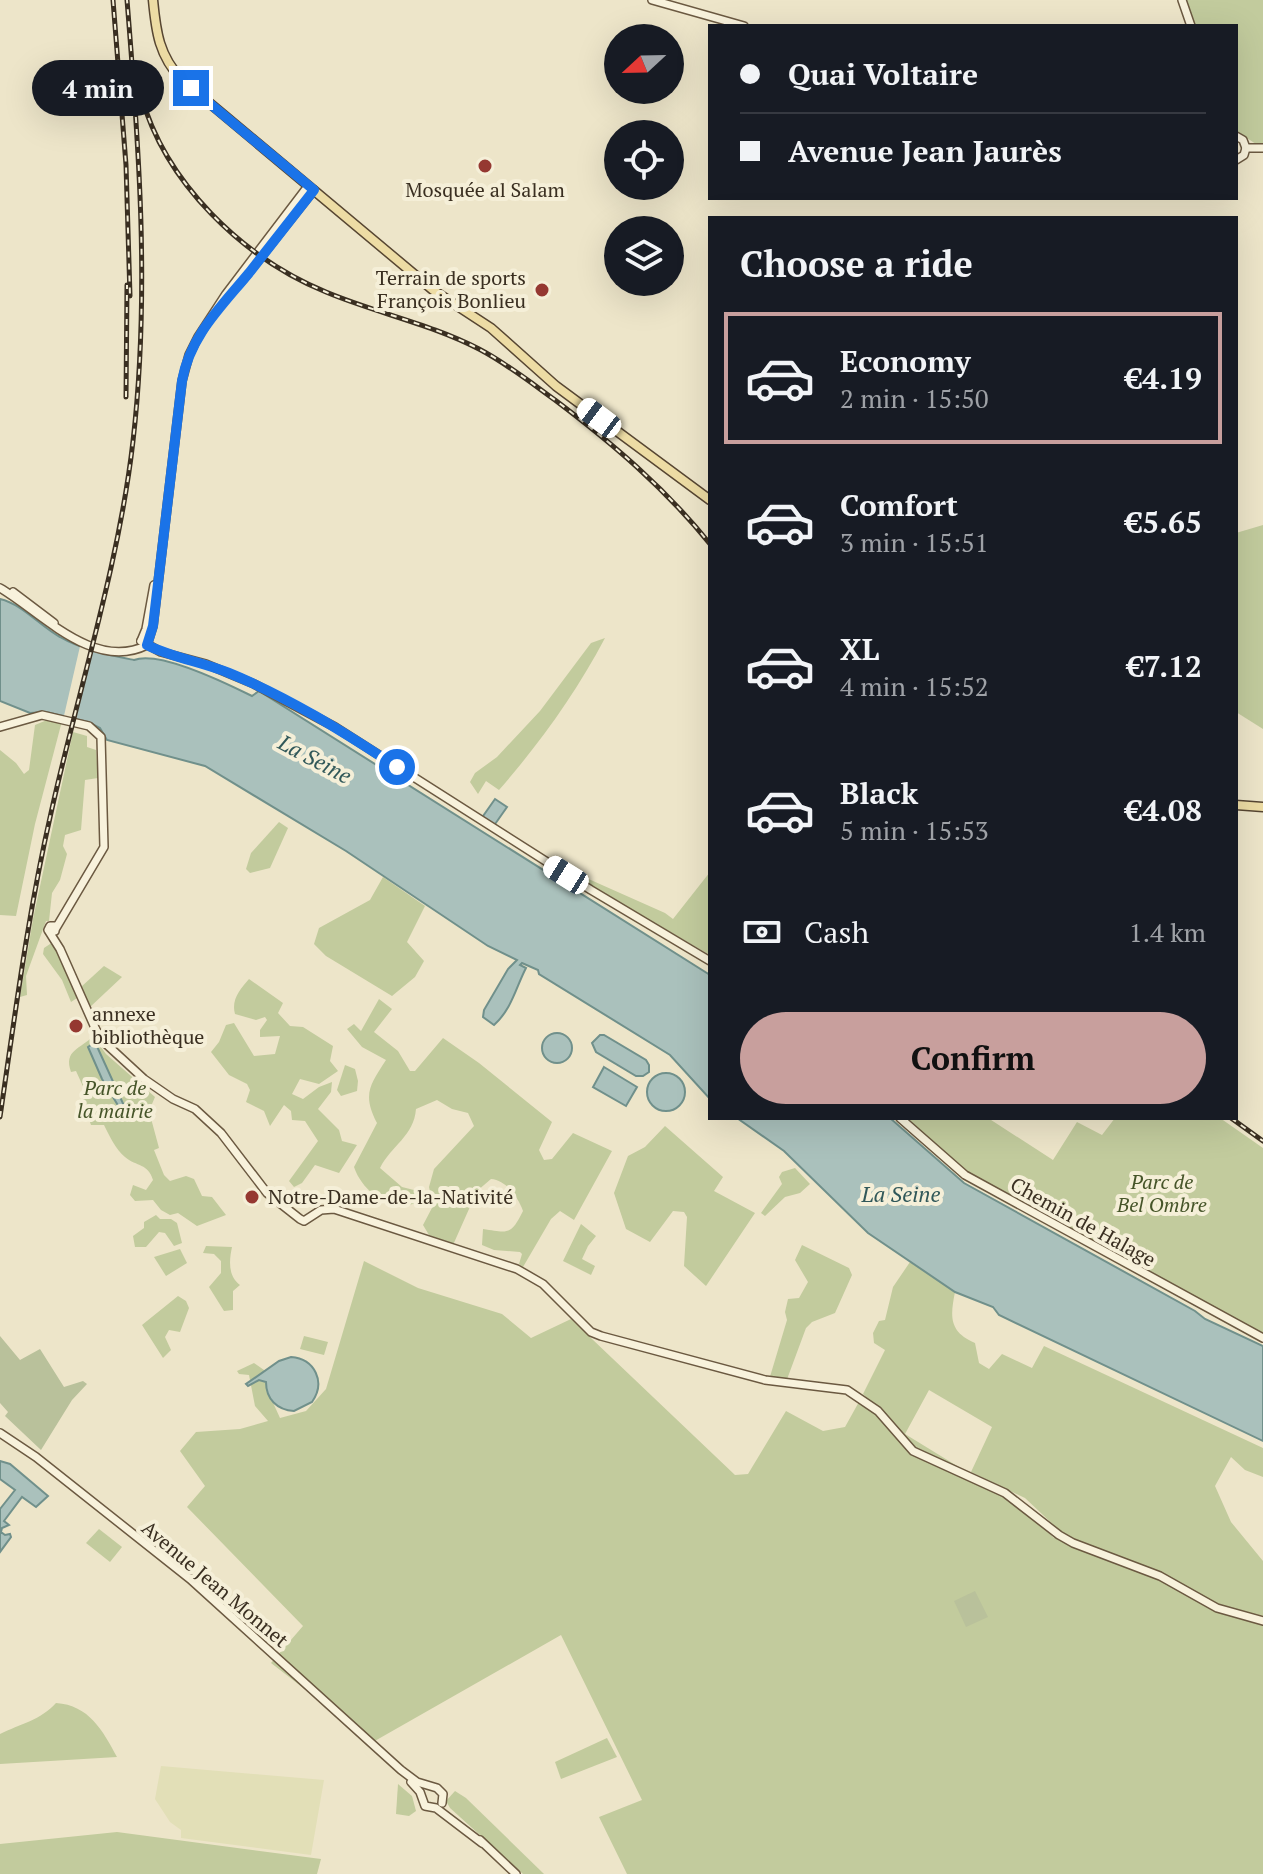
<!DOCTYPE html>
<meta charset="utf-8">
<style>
body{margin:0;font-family:"PT Serif",serif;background:#20242c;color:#f1f3f6;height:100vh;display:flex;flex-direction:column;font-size:30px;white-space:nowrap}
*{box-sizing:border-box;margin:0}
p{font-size:26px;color:#9ea1a6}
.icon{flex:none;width:44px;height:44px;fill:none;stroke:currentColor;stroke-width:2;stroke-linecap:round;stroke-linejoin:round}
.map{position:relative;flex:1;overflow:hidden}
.sheet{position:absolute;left:708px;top:216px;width:530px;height:904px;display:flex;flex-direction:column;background:#171b24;border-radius:0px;box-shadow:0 8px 32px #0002}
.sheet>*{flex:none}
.banner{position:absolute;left:708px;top:24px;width:530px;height:176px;border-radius:0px;box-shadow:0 8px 32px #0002;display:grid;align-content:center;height:176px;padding:0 32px;background:#171b24}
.needle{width:52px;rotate:248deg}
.tools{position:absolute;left:604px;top:24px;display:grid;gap:16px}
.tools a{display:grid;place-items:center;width:80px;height:80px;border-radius:50%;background:#171b24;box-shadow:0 8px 32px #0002;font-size:40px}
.end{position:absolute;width:36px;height:36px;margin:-18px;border:10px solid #1a73e8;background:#fff;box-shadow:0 0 0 4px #fff}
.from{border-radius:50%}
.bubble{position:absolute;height:56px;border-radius:28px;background:#171b24;box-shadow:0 8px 32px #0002;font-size:26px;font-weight:700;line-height:56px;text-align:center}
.car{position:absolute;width:24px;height:48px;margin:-24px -12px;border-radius:10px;box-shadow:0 0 6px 2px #0007;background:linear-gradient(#fff 24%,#345 0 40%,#fff 0 76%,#345 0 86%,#fff 0)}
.banner b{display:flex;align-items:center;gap:28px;height:76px;font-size:30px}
.banner b+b{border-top:2px solid #363941}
.banner i{width:20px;height:20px;background:#f1f3f6}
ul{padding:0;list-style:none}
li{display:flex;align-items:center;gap:24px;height:132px;margin:0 16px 12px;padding:0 16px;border:4px solid transparent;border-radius:0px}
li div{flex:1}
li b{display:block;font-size:30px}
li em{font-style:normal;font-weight:700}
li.current{border-color:#c89f9d}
li>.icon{width:72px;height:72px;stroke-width:1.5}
h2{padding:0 32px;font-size:36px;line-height:96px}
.pay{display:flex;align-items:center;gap:20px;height:88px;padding:0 32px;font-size:30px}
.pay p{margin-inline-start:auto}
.primary-button{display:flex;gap:16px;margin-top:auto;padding:16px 32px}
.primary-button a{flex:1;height:92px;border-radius:48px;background:#c89f9d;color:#111;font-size:32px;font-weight:700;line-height:92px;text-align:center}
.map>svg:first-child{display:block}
.farmland{fill:#e2dfb7}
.green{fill:#c2cb9d;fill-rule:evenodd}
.cemetery{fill:#b9c19b}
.water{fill:#aac1bc;stroke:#70908b;stroke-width:2}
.pier{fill:#ede5c9}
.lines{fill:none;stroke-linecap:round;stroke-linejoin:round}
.secondary-casing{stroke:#6b5941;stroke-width:10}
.primary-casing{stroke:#574632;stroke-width:11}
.secondary{stroke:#f8f2dc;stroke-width:7}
.primary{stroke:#eddca4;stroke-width:8}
.rail-casing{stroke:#3a2f21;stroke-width:5}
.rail{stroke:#f5efd8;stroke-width:2;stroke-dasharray:6;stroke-linecap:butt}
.route{stroke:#1a73e8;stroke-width:10}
.poi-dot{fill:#953831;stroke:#f5efd8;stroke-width:3}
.labels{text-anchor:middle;stroke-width:8;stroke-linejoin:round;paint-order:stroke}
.poi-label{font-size:20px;fill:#3a2f21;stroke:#f5efd8;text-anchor:start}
.park-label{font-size:20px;font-style:italic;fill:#465529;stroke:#f5efd8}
.street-label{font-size:20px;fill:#3a2f21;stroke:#f5efd8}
.water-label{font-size:22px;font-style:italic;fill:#315859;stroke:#f5efd8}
</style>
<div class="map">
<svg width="1263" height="1874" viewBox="0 0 1263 1874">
<rect width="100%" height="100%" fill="#ede5c9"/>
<path class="farmland" d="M161 1766 324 1780 311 1855 181 1838V1830L170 1822 155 1799Z"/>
<g class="green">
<path d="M1180 0H1263V143L1256 144 1236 131V26H1189Z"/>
<path d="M1263 525V729L1236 712V533Z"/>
<path d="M605 638C576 693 540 743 499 790L486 781 478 794 470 782 475 773 497 757 540 711 591 643Z"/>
<path d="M47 720 62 721 35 824 16 916 0 915V750L16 763 24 774 29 770 35 725Z"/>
<path d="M73 732 87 736V747L96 750 98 778 85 780 81 830 65 835 63 846 67 854 60 880 52 893 49 921H46L26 976 27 995 20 997 33 919Z"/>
<path d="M279 822 288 828 270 868 250 873 246 869 251 853Z"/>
<path d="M710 872V955L582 881 584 877 665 913 673 919Z"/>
<path d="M383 877 425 906 407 942 424 961 415 977 392 996 326 956 314 944 319 928 370 900Z"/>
<path d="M53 942 77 998 71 1002 62 980 43 954 44 948Z"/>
<path d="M104 966 122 977 89 1008 81 987Z"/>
<path d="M249 979 283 1003 278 1013 290 1026 303 1027 333 1046 330 1061 338 1071 319 1084 300 1079 292 1094 303 1099 319 1087 332 1082 331 1092 318 1109 339 1130 342 1141 357 1145 339 1173 315 1165 302 1183 294 1187 289 1181 318 1141 305 1121 292 1120 291 1111 284 1105 270 1126 264 1111 246 1102 250 1090 247 1084 229 1075 211 1052 219 1042 226 1025 234 1023 254 1056 275 1054 280 1036 260 1037V1030L267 1020 265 1017 256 1020 235 1014C231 1000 240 989 249 979Z"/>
<path d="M379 999 392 1009 374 1032 398 1051 410 1071H415L443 1038 479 1063 552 1122 539 1150 544 1160 552 1159 573 1133 612 1151 574 1220 560 1211 551 1219 523 1267 519 1264 522 1254 520 1252 494 1250 482 1245 483 1229C509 1233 511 1235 523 1211 518 1197 506 1180 491 1179L477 1191 453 1245 429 1235 423 1225 433 1206 429 1187 434 1169 474 1126 468 1113 452 1109 437 1100 416 1109C414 1136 391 1146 380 1168L402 1187 414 1190 417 1203C390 1211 363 1193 354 1167L377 1123C362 1094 370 1085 386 1060L362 1047 347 1029 354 1024 361 1031Z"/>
<path d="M93 1036 106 1054 155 1097 149 1111 159 1148 154 1150 164 1175 170 1181 186 1176 194 1179 202 1196 212 1197 226 1215 197 1226 178 1213 170 1215 161 1210 153 1200 135 1201 130 1195 133 1185 146 1190 153 1180C148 1163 137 1167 125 1157 116 1150 109 1135 104 1125H91L81 1095 86 1093 76 1071 71 1072C63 1050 81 1049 93 1036Z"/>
<path d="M345 1065 355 1069 358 1081 357 1091 341 1096 337 1090Z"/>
<path d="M912 1118H988L1053 1160 1077 1122 1102 1135 1115 1118H1220L1263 1148V1334L966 1172 909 1120Z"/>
<path d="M665 1126 723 1177 714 1191 755 1213 706 1286 684 1266 687 1217 684 1212 673 1211 650 1242 626 1229 614 1193 628 1156 645 1147Z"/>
<path d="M795 1168 810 1184 800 1193 785 1197 765 1216 761 1213 782 1184 779 1177 782 1172Z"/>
<path d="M156 1215 160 1219H171L177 1223 182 1243 174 1246 165 1233 159 1232 146 1247H135L133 1236 144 1228V1222Z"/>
<path d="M581 1224 596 1236 588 1246 582 1259 595 1266 591 1275 563 1261Z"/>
<path d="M802 1245 849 1268 852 1275 835 1313 812 1322 806 1328 786 1382 769 1380 787 1320 785 1312 788 1299 799 1298 808 1282 795 1260Z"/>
<path d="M206 1246 232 1247C229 1261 228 1276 240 1285L233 1291V1310L224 1311 209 1287 221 1273V1261L214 1254 203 1253Z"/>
<path d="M180 1249 187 1263 166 1276 154 1257Z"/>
<path d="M364 1261 418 1288 502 1314 531 1338 571 1319 735 1475 748 1474 786 1411 823 1431 845 1427 860 1400 891 1422 863 1394 885 1350 874 1343 873 1333 879 1321 885 1320 893 1287 910 1262 955 1292C950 1317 949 1332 975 1343L979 1363 989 1369 1002 1354 1032 1368 1044 1346 1263 1448V1477L1245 1470 1231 1457 1215 1486 1231 1522 1263 1561V1874H627L599 1817 642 1800 561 1635 373 1742 271 1663 303 1626 187 1507 205 1486 180 1451 196 1432 240 1429 268 1421 255 1406 249 1375 239 1374 237 1371 254 1363 264 1370 270 1396 280 1418 306 1411 326 1389ZM929 1390 992 1427 971 1472 1025 1498 1060 1531 1054 1538 1025 1510 993 1488 905 1434Z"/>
<path d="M178 1296 186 1301 189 1308 180 1332 169 1330 165 1337 171 1350 163 1358 142 1325Z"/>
<path d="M304 1336 328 1342 324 1355 300 1349Z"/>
<path d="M99 1529 122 1547 110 1562 86 1543Z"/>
<path d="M56 1703C89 1705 103 1731 117 1757L0 1764V1734C20 1724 41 1720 56 1703Z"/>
<path d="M607 1738 617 1757 561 1779 555 1762Z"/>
<path d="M398 1784 412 1796 416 1811 409 1816 396 1814Z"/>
<path d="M455 1791 466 1798 544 1874H523L450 1808 446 1801Z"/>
<path d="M117 1832 321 1859 317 1874H0V1844Z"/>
</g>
<g class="cemetery">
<path d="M0 1336 20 1360 40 1349 64 1387 83 1381 87 1384 72 1400 41 1450 5 1416 8 1412 0 1403Z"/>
<path d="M975 1591 988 1617 966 1627 954 1601Z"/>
</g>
<g class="water">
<path d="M0 599C22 604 40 626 60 637 82 650 109 655 134 660 159 650 228 684 252 696L259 691 710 975V1099L670 1055 539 974 538 970 522 963 520 965 526 968C516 987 512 1009 494 1025L483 1017 484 1010 508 969 517 960 488 946 346 851 205 766 107 740 100 728 88 722 46 712 30 713 0 701Z"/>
<path d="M495 799 507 807 493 827 481 819Z"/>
<circle cx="557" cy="1048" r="15"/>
<path d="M600 1035H604L646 1060 649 1065V1072L643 1076H636L596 1052 592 1043Z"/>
<path d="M95 1042 126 1110 122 1112 102 1079 88 1047Z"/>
<path d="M604 1067 637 1087 626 1106 593 1087Z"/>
<circle cx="666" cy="1092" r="19"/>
<path d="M737 1118H890L964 1183 1195 1311 1205 1319 1263 1346V1441L999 1315 993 1307 955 1292 868 1233 784 1151Z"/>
<path d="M291 1357C315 1359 326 1382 312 1402L294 1411C277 1410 266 1399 266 1382L259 1380 248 1386 246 1384 279 1361Z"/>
<path d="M0 1461 10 1464 48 1496 36 1507 22 1497 4 1521 9 1525 2 1528 1 1532 5 1535 10 1534 11 1537 0 1552V1509L15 1490 0 1479Z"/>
</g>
<path class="pier" d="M81 642 94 646 75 723 63 720Z"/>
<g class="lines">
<g class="secondary-casing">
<g id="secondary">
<path d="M652 0 744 26"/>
<path d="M1182 0 1191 26"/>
<path d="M1236 136 1243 140 1246 148"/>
<path d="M1246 148H1263"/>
<path d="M1236 160 1244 155 1246 148"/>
<path d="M241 282 314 190"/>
<path d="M0 588C41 612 94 672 147 645"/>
<path d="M13 592 54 623"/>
<path d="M141 641 161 652 206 664 254 684 335 727 591 890 710 961"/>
<path d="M141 641 146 629 154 585"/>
<path d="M147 645 153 626 182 381 189 355 198 337 226 294 308 186"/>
<path d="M0 727 42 715 89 726 101 737 104 847 56 928"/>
<path d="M50 932 55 931V926H50L48 930 60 949 96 1030 105 1043 144 1079 173 1099 195 1109 221 1133 267 1193 300 1219 304 1221 321 1210 334 1209 517 1269 543 1284 591 1332 601 1336 765 1380 847 1390 878 1411 913 1451 1005 1493 1059 1535 1073 1543 1160 1576 1217 1608 1263 1621"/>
<path d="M900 1118 965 1175 1263 1338"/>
<path d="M0 1433 36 1457 190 1579 401 1770 417 1782 437 1788 443 1794 442 1803"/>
<path d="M411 1782 420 1792 425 1806 436 1808 482 1843"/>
<path d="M480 1840 516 1874"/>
</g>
</g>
<g class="primary-casing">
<g id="primary">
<path d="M153 0C156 32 159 56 182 80L433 290 491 328 556 386 710 500"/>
<path d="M1236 805 1263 807"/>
</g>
</g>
<use href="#secondary" class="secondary"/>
<use href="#primary" class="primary"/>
<g class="rail-casing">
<g id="rail">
<path d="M113 0 126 165 130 296"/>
<path d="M141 95C165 183 243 258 326 292 376 313 431 324 479 349 506 363 530 382 555 400 612 443 665 488 710 544"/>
<path d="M126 397 127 285"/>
<path d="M0 1117C15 1015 28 913 51 813 78 691 119 565 133 441 150 294 139 147 127 0"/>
<path d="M1231 1118 1263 1141"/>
</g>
</g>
<use href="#rail" class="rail"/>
</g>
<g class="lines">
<path class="route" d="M191 88 314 190C292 218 271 245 249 273 221 307 190 336 182 381L153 626 147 645C173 658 202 662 229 673 288 697 344 732 397 767"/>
</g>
<g class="poi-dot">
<circle cx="485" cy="166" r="8"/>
<circle cx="542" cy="290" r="8"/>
<circle cx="76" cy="1026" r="8"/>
<circle cx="252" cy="1197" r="8"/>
</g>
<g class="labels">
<g class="poi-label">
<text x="485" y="197" text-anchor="middle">Mosquée al Salam</text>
<text x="526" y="285" text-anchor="end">Terrain de sports<tspan x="526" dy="23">François Bonlieu</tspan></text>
<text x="92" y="1021">annexe<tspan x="92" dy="23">bibliothèque</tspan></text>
<text x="268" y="1204">Notre-Dame-de-la-Nativité</text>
</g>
<g class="park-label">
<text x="115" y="1095">Parc de<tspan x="115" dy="23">la mairie</tspan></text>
<text x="1162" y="1189">Parc de<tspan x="1162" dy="23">Bel Ombre</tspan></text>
</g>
<g class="street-label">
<text transform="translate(1083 1222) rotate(29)" y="7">Chemin de Halage</text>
<text transform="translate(215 1584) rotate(40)" y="7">Avenue Jean Monnet</text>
</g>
<g class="water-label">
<text transform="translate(315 759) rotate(28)" y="8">La Seine</text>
<text x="901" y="1202">La Seine</text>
</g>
</g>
</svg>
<div class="tools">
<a><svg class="needle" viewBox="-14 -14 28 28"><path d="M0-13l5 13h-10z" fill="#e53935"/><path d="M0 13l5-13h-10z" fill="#9ea1a6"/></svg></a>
<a><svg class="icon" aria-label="locate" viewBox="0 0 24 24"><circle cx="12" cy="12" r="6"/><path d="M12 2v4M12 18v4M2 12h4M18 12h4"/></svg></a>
<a><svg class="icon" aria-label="layers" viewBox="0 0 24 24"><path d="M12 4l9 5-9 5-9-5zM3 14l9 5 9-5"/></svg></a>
</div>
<i class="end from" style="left:397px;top:767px"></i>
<i class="end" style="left:191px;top:88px"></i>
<div class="bubble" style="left:32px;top:60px;width:132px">4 min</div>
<i class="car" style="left:599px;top:418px;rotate:307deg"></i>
<i class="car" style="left:566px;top:875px;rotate:302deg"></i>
<div class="banner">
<b><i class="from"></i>Quai Voltaire</b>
<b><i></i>Avenue Jean Jaurès</b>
</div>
<section class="sheet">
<h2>Choose a ride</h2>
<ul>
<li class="current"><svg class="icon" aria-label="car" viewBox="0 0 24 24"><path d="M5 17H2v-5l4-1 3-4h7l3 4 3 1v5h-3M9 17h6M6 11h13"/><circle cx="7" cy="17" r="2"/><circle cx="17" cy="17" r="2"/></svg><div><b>Economy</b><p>2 min · 15:50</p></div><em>€4.19</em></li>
<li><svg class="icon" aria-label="car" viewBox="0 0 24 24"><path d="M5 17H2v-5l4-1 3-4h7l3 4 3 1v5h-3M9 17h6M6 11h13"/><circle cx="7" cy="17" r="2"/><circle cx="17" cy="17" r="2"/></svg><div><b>Comfort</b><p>3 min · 15:51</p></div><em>€5.65</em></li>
<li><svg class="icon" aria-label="car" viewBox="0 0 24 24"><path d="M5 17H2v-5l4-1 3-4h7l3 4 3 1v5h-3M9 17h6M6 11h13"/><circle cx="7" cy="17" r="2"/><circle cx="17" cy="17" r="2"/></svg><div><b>XL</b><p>4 min · 15:52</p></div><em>€7.12</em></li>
<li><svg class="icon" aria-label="car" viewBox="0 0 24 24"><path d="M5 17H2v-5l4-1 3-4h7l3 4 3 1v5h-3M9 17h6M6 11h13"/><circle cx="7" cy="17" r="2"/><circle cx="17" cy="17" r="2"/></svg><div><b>Black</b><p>5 min · 15:53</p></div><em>€4.08</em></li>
</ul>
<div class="pay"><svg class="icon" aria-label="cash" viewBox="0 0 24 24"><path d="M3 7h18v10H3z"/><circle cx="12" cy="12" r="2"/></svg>Cash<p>1.4 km</p></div>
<div class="primary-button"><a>Confirm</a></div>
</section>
</div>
